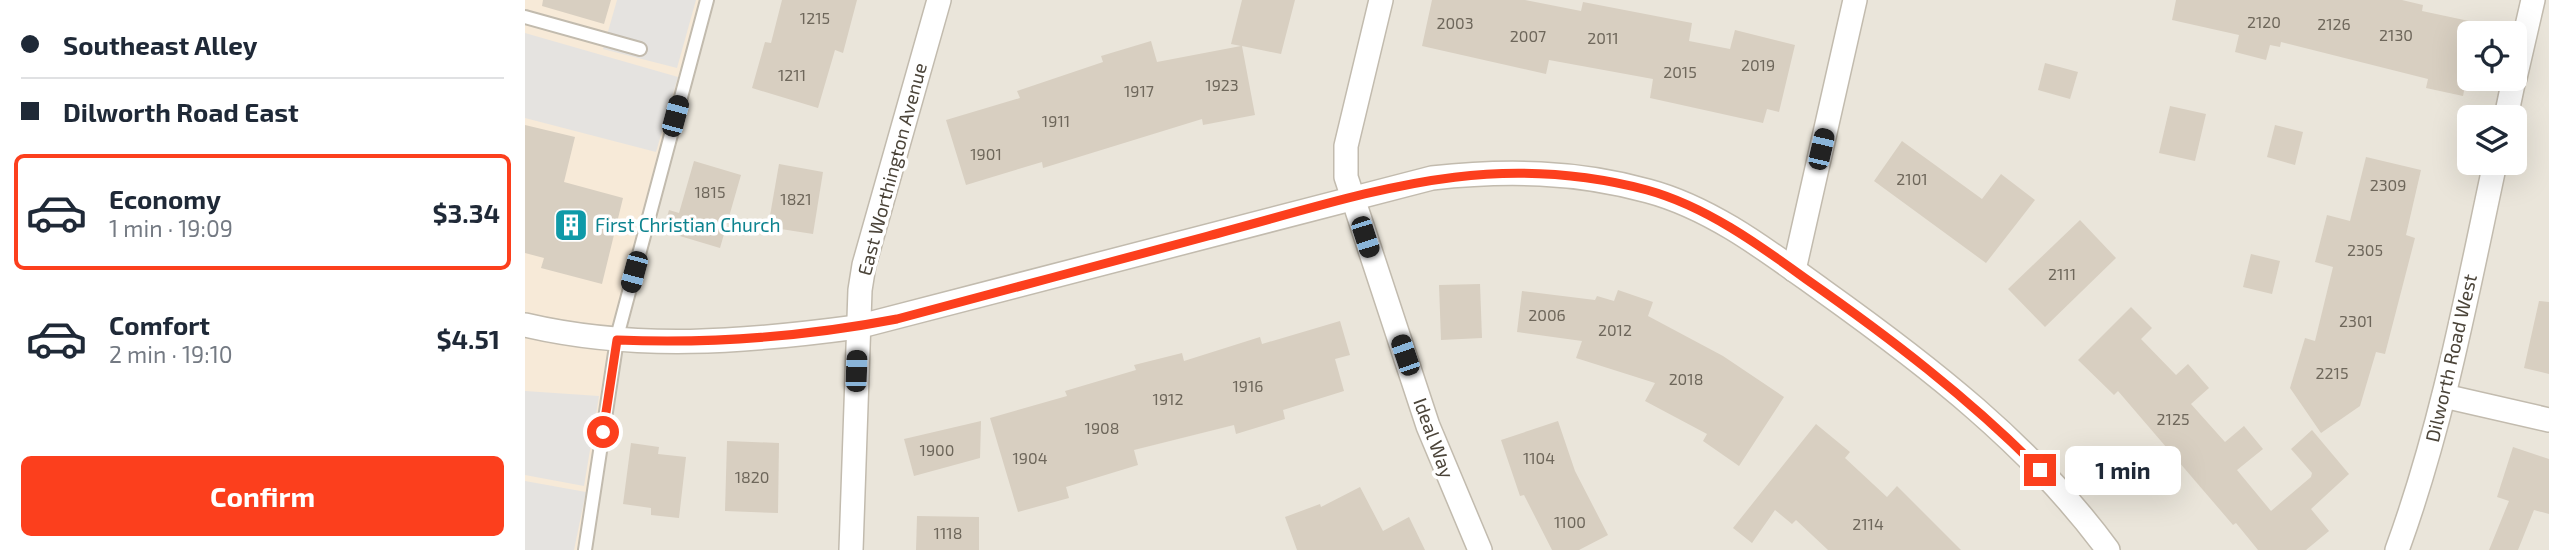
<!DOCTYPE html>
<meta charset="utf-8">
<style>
body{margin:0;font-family:"Exo 2",sans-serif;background:#f6f6f7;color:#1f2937;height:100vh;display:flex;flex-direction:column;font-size:26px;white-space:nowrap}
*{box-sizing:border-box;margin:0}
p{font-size:23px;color:#747a83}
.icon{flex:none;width:38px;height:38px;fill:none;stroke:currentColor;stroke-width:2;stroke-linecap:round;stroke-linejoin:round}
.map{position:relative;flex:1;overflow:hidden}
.panel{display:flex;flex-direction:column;background:#fff;width:525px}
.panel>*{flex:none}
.banner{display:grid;align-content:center;height:154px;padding:0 21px;background:#fff}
.tools{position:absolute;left:1932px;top:21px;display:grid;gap:14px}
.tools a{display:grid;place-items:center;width:70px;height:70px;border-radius:10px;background:#fff;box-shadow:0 7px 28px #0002;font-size:35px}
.end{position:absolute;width:32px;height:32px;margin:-16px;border:9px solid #fc3f1d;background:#fff;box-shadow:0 0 0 4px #fff}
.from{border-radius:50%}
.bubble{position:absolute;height:49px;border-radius:10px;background:#fff;box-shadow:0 7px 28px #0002;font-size:23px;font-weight:700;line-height:49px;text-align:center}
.car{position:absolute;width:21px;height:42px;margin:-21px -10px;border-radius:9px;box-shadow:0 0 5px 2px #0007;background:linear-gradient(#222 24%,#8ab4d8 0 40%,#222 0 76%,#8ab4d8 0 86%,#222 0)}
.banner b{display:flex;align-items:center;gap:24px;height:66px;font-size:26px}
.banner b+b{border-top:2px solid #e0e1e3}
.banner i{width:18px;height:18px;background:#1f2937}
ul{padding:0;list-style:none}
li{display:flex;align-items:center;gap:21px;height:116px;margin:0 14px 10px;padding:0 7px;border:4px solid transparent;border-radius:10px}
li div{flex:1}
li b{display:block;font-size:26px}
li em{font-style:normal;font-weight:700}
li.on{border-color:#fc3f1d}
li>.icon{width:63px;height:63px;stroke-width:1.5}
.button{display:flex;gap:14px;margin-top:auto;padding:14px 21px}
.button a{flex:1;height:80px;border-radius:10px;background:#fc3f1d;color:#fff;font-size:28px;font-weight:700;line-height:80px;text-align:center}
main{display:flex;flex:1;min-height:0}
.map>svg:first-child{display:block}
.residential{fill:#eae5da;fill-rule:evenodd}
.commercial{fill:#f7ead8}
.parking{fill:#e5e3e0}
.building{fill:#d8cfc1}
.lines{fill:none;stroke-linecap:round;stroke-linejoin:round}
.service-casing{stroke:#c2bbae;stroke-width:16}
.minor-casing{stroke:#c2bbae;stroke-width:26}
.service{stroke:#fff;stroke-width:12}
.minor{stroke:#fff;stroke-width:23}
.route{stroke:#fc3f1d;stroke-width:9}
.labels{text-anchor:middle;stroke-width:7;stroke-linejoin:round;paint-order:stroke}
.number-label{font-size:16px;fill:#6e675b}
.street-label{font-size:19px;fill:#4b4439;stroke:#fff}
.culture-label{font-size:19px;fill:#0d838f;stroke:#fff;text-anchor:start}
</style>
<main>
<section class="panel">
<div class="banner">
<b><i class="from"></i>Southeast Alley</b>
<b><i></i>Dilworth Road East</b>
</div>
<ul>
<li class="on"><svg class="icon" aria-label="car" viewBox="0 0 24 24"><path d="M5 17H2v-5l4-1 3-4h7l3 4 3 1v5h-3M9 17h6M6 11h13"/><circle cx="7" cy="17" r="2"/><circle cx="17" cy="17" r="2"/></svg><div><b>Economy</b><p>1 min · 19:09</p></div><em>$3.34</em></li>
<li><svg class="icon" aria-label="car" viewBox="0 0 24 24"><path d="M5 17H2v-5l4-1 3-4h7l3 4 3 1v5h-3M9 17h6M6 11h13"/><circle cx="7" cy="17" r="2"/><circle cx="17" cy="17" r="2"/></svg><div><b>Comfort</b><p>2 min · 19:10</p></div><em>$4.51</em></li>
</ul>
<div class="button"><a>Confirm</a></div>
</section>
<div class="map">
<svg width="2024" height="550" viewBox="0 0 2024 550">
<rect width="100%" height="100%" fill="#f6f3ec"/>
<path class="residential" d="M181 0H2024V550H52L79 382ZM1944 33H1990V79H1944ZM1944 117H1990V163H1944Z"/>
<path class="commercial" d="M0 0H181L79 382 52 550H0Z"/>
<g class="parking">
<path d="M92 0H171L152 68 78 49Z"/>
<path d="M0 33 153 77 131 152 0 118Z"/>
<path d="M0 391 74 396 59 486 0 475Z"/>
<path d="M0 481 61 492 49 550H0Z"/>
</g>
<g class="building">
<path d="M18 0H86L79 24 17 6Z"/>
<path d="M257 0H332L318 53 310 50 293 108 227 88 240 42 246 43Z"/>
<path d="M717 0H770L756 54 717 46 730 115 678 125 677 119 518 168 517 162 441 185 421 120 495 98 492 91 578 62 576 56 626 41 632 62 716 46 706 44Z"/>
<path d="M907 0H1000L1056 11 1058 2 1167 23 1164 41 1205 49 1210 30 1270 45 1254 112 1242 109 1238 123 1125 98 1128 79 1024 60 1021 74 897 46Z"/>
<path d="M1651 0H1877L1898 5 1897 11 1944 21V65L1938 96 1901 88 1903 79 1756 42 1755 47 1745 45 1741 60 1710 52 1714 35 1647 20Z"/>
<path d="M1520 63 1553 72 1545 99 1513 90Z"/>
<path d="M1645 106 1681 114 1670 161 1634 153Z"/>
<path d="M0 125 50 137 39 182 98 198 77 284 16 268 19 258 0 253Z"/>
<path d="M1750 125 1778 132 1770 165 1742 157Z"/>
<path d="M1377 141 1457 199 1476 174 1510 200 1461 263 1349 181Z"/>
<path d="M1841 157 1896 170 1881 235 1890 238 1860 354 1851 352 1835 406 1796 433 1765 388 1780 338 1790 341 1808 267 1790 262 1802 215 1825 221Z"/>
<path d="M169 161 216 175 195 248 138 231 144 210 154 213Z"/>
<path d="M254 164 298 172 288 234 243 227Z"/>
<path d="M1555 220 1591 258 1520 327 1483 289Z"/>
<path d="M1726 254 1755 261 1747 294 1718 287Z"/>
<path d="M955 284 957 338 916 340 914 285Z"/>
<path d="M1093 290 1128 302 1123 316 1198 356 1259 397 1214 466 1178 441 1182 434 1120 401 1130 383 1051 358 1057 341 992 332 997 291 1070 300 1072 296 1089 301Z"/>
<path d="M2014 301 2024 302V374L1999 368Z"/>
<path d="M1606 307 1627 328 1616 339 1651 375 1663 364 1684 388 1666 404 1700 442 1719 426 1738 449 1712 470 1746 511 1786 477 1787 473 1766 449 1787 430 1824 474 1786 509 1804 531 1781 550H1733L1711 523 1708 525 1593 391 1589 395 1553 360Z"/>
<path d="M815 321 825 355 810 359 819 391 758 410 760 419 711 434 709 425 609 450 613 465 541 487 544 498 493 512 465 418 542 396 540 391 611 370 609 365 657 353 659 361 735 337 737 344Z"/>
<path d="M456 421 455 458 389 476 379 439Z"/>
<path d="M1033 421 1050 471 1083 535 1054 550H1027L999 495 995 496 976 440Z"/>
<path d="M1291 424 1325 452 1320 458 1362 497 1372 486 1436 550H1303L1271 520 1267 524 1250 510 1227 543 1208 528Z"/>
<path d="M202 441 254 443 253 513 200 511Z"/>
<path d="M106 443 134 447 133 454 161 457 154 518 126 515V508L98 504Z"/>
<path d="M1988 447 2024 459V514L2009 510 1993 550H1964L1984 501 1972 497Z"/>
<path d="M835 487 858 531 884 517 900 550H772L760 517 795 504 796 507Z"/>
<path d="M392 516 454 517V550H391Z"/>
</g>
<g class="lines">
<g class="service-casing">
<g id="service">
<path d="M0 17 115 49"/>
<path d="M60 550 93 333 182 0"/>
</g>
</g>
<g class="minor-casing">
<g id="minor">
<path d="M856 0 821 146V177L903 426 955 550"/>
<path d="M1990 78 2008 0"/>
<path d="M1981 117 1989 79"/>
<path d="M1269 270 1330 0"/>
<path d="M0 325C111 351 220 342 332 327L907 178C980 170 1051 171 1123 191 1187 208 1244 252 1297 290 1402 365 1506 445 1583 550"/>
<path d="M1919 396 2024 420"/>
<path d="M326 550 335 290 339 265 414 0"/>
<path d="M1872 550C1918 424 1942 293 1970 163"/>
</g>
</g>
<use href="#service" class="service"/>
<use href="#minor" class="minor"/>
</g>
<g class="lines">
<path class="route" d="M78 432 92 340C187 344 278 337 372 319 476 291 579 264 683 236 839 195 959 147 1122 190 1180 206 1233 244 1281 279 1364 337 1444 398 1515 470"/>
</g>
<defs>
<g id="building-square" transform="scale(1.75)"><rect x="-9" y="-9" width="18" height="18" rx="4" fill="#0f9aa8" stroke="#fff"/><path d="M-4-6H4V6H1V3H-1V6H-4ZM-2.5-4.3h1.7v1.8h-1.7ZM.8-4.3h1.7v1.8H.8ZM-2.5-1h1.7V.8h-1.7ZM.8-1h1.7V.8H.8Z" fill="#fff"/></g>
</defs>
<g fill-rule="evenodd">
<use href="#building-square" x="46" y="225"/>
</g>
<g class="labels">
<g class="number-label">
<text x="290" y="24">1215</text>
<text x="1739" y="28">2120</text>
<text x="930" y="29">2003</text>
<text x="1809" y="30">2126</text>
<text x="1871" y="41">2130</text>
<text x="1003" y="42">2007</text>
<text x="1078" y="44">2011</text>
<text x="1233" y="71">2019</text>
<text x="1155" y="78">2015</text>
<text x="267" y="81">1211</text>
<text x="697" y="91">1923</text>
<text x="614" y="97">1917</text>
<text x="531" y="127">1911</text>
<text x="461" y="160">1901</text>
<text x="1387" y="185">2101</text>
<text x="1863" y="191">2309</text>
<text x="185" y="198">1815</text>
<text x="271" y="205">1821</text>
<text x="1840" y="256">2305</text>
<text x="1537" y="280">2111</text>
<text x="1022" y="321">2006</text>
<text x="1831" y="327">2301</text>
<text x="1090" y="336">2012</text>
<text x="1807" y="379">2215</text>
<text x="1161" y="385">2018</text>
<text x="723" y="392">1916</text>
<text x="643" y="405">1912</text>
<text x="1648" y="425">2125</text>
<text x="577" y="434">1908</text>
<text x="412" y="456">1900</text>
<text x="505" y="464">1904</text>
<text x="1014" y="464">1104</text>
<text x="227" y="483">1820</text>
<text x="1045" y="528">1100</text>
<text x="1343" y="530">2114</text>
<text x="423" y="539">1118</text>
</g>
<g class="street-label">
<text transform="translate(367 169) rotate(-75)" y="7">East Worthington Avenue</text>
<text transform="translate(1926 358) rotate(-77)" y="7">Dilworth Road West</text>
<text transform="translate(909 438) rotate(70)" y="7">Ideal Way</text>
</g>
<g class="culture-label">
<text x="70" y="232">First Christian Church</text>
</g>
</g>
</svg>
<div class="tools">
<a><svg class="icon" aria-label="locate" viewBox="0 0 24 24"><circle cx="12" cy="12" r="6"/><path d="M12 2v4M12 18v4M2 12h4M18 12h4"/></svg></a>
<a><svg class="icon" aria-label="layers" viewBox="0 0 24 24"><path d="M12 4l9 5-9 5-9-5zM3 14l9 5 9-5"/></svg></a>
</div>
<i class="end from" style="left:78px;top:432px"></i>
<i class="end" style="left:1515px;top:470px"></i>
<div class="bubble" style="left:1540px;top:446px;width:116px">1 min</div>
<i class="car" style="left:150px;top:116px;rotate:15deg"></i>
<i class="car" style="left:1296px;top:149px;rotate:13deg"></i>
<i class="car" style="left:840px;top:237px;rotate:162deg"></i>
<i class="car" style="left:109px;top:272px;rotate:195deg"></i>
<i class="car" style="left:880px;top:355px;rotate:341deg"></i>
<i class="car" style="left:331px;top:371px;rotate:2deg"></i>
</div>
</main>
